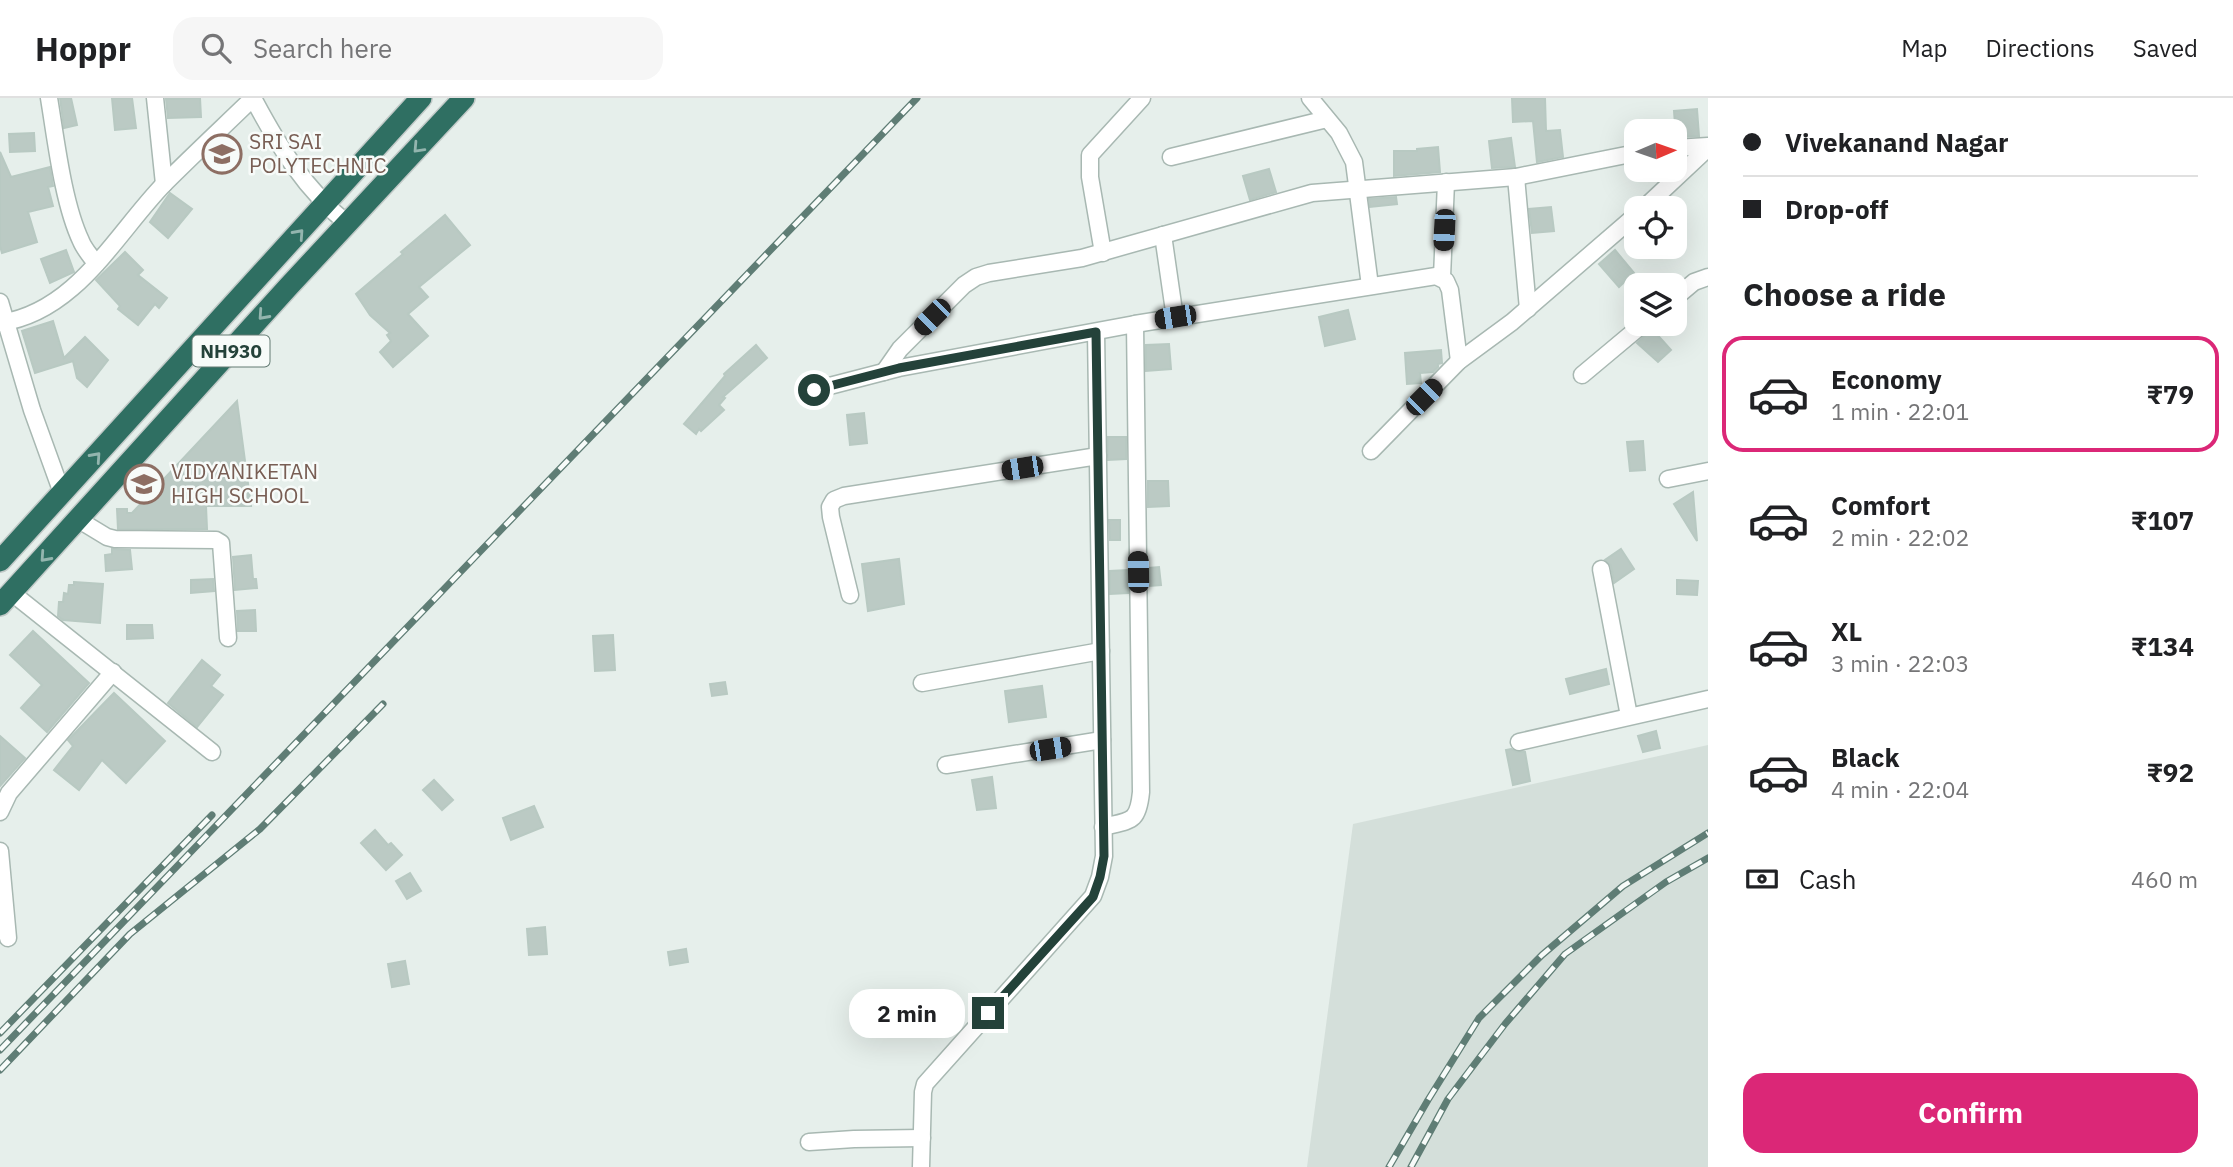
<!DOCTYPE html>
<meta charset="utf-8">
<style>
body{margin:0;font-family:"IBM Plex Sans",sans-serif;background:#f6f6f6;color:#202124;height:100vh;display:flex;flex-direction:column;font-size:26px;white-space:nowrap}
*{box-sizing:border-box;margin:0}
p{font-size:23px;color:#757577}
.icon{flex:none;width:38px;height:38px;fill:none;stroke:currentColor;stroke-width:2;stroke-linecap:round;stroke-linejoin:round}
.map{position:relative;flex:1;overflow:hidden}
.side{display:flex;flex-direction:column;background:#fff;width:525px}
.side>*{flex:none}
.banner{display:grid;align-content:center;height:154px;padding:0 35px;background:#fff}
.needle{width:46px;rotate:88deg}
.buttons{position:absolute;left:1624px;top:21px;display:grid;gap:14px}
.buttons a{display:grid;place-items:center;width:63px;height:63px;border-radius:14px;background:#fff;box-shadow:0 7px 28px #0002;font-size:35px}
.end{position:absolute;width:32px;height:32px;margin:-16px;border:9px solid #24423a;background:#fff;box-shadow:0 0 0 4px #fff}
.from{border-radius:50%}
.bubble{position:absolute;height:49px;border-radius:21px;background:#fff;box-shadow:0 7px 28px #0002;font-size:23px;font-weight:700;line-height:49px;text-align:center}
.car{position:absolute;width:21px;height:42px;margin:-21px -10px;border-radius:9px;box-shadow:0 0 5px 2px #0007;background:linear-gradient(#222 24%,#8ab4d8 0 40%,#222 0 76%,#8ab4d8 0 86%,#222 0)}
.banner b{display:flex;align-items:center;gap:24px;height:66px;font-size:26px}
.banner b+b{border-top:2px solid #e0e0e0}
.banner i{width:18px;height:18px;background:#202124}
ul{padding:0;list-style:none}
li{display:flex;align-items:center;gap:21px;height:116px;margin:0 14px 10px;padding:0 21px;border:4px solid transparent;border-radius:21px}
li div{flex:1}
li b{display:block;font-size:26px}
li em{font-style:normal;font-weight:700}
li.current{border-color:#db2777}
li>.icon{width:63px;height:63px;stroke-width:1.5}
h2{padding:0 35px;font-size:32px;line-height:84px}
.pay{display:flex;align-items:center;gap:18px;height:77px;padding:0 35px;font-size:26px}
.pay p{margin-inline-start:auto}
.action{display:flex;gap:14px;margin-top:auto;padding:14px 35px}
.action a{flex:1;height:80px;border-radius:21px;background:#db2777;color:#fff;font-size:28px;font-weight:700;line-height:80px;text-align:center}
header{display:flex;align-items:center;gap:42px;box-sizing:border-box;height:98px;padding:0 35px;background:#fff;border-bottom:2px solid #e0e0e0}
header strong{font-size:33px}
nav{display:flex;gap:38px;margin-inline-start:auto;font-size:24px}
.search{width:490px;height:63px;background:#f6f6f6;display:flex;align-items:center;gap:18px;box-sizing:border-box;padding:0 24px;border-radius:21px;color:#757577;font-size:26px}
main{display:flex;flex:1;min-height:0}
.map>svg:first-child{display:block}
.built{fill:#d4dfda}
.building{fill:#bbcac4;stroke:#b8c9c2;stroke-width:2}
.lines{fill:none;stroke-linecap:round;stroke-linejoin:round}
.minor-casing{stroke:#a8b8b2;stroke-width:19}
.highway-casing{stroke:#c2cac8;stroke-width:24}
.minor{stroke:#fff;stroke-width:16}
.highway{stroke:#2f6f62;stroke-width:21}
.rail-casing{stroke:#5f7d75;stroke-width:7}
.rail{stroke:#f7fbf9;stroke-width:4.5;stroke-dasharray:13;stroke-linecap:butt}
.oneway{stroke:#93b5ae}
.route{stroke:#24423a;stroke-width:9}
.labels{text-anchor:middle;stroke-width:5;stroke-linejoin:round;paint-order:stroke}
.shield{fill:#f7fbf9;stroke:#637a73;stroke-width:2}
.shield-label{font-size:19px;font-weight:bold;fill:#24423a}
.education-label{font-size:21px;fill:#785e54;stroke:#f7fbf9;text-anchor:start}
</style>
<header>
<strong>Hoppr</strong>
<div class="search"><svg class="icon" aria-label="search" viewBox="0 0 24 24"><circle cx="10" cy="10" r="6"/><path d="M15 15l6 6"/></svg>Search here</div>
<nav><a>Map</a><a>Directions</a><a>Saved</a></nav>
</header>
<main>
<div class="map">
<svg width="1708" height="1069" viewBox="0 0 1708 1069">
<rect width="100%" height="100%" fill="#e6efeb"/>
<path class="built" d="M1708 647V1069H1307L1353 726Z"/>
<g class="building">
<path d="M60 0H71L77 27 64 30Z"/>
<path d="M112 0H132L136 30 115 32Z"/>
<path d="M200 0 201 19 168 20 166 1Z"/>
<path d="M1512 0H1545L1546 33 1560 32 1563 59 1537 64 1533 23 1513 24Z"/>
<path d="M1697 11 1699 38 1676 39 1674 13Z"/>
<path d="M34 35 35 53 10 54 9 36Z"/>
<path d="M1511 40 1515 69 1492 70 1489 43Z"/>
<path d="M1438 49 1440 74 1394 78V53H1417V51Z"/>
<path d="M0 54 11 79 50 69 53 88 48 89 53 108 28 114 37 144 2 155 0 148Z"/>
<path d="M1269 71 1276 94 1250 102 1243 78Z"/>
<path d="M170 95 192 111 168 140 150 124Z"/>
<path d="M1396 99 1397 106 1370 109 1369 101Z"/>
<path d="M1551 109 1554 133 1532 135 1529 111Z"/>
<path d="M445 117 470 147 419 189 428 199 408 216 428 238 393 269 380 254 391 243 387 237 390 235 370 217 356 196 403 156 401 154Z"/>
<path d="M66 152 74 174 50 185 41 161Z"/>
<path d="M1615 152 1634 175 1619 189 1599 166Z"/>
<path d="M125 154 143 172 138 177 167 200 159 210 155 206 138 227 118 211 120 208 96 182Z"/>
<path d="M1348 212 1355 241 1325 248 1319 219Z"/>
<path d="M53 223 64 260 85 239 108 262 87 289 77 280 73 263 35 275 22 233Z"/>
<path d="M1652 231 1671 252 1658 264 1637 245Z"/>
<path d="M1169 246 1171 271 1146 273V247Z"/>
<path d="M756 247 767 260 723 299 725 300 719 307 724 312 701 333 699 331 696 336 684 326 725 278 724 276Z"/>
<path d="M1441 252 1442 265 1438 266V269L1433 274 1420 275 1421 285 1407 286 1405 255Z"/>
<path d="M237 303 251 408H206L207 431H118L117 411H127V415H132Z"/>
<path d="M864 315 867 345 850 347 847 317Z"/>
<path d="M1108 339H1126V361L1108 362Z"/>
<path d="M1643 343 1645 372 1630 373 1627 344Z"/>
<path d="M1148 383H1168L1169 408 1148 409Z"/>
<path d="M1693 394 1697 443 1674 406Z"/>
<path d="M1109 422H1120V442H1110Z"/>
<path d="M112 451 130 452 132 471 106 473 105 457 112 456Z"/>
<path d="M1621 451 1634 471 1614 485 1611 468 1605 462Z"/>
<path d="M251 457 253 481H256L257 490 235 492 233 459Z"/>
<path d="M899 461 904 506 868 513 862 466Z"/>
<path d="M1159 469 1161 487 1149 488V470Z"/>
<path d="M1128 472V495L1110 496V473Z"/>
<path d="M213 481 214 493 191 495V482Z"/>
<path d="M1677 482 1698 483 1697 497 1677 496Z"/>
<path d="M74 484 103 486 100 525 63 522 58 518 59 504H63L64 495 68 496 69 487H74Z"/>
<path d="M255 512 256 533H238L237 513Z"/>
<path d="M127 527H152L153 540 127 541Z"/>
<path d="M33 533 89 585 47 634 21 610 42 587 10 557Z"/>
<path d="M613 537 615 572 595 573 593 538Z"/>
<path d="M202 562 220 577 211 588 223 597 197 629 168 605Z"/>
<path d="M1606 571 1609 586 1570 596 1566 581Z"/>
<path d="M725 584 727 596 712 598 710 586Z"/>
<path d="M1042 588 1046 619 1009 624 1005 593Z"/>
<path d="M114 595 165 643 126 685 102 662 79 692 54 672 73 648 68 642Z"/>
<path d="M1656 633 1660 650 1643 654 1638 638Z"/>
<path d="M0 638 25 660 0 688Z"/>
<path d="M1511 651 1517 654H1525L1530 683 1513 687 1506 652Z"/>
<path d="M992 679 996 710 977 712 972 682Z"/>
<path d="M434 682 453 702 442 712 423 692Z"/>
<path d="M534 708 543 729 511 742 503 720Z"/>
<path d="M375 732 388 747 391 745 402 757 386 772 361 745Z"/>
<path d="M410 775 421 793 407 801 396 783Z"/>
<path d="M545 829 547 856 529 857 527 831Z"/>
<path d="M686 851 688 864 670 867 668 854Z"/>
<path d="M405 863 409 886 392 889 388 866Z"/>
</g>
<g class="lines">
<g class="minor-casing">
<g id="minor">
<path d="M49 0C56 42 63 105 81 143 84 151 91 158 96 166"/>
<path d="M155 0 164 86"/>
<path d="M253 0C278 47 305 92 348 126"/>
<path d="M1310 0 1339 35 1354 64 1370 188"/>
<path d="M1675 50 1708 48"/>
<path d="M1171 59 1327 21"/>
<path d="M1516 79 1528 211"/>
<path d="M1644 110 1708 50"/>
<path d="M1163 137 1175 220"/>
<path d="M1103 155 1090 79V57L1142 0"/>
<path d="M1442 179 1446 84"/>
<path d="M1675 200 1694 184 1708 179"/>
<path d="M0 204 32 312 62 395"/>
<path d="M0 225C76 214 115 137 164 86 193 57 223 29 253 0"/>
<path d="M884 274 900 251 964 187 976 179 989 175 1082 160 1312 95 1516 79 1636 55"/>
<path d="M1582 277 1643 226"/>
<path d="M814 292 899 270 1135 226 1436 178 1446 183 1450 192 1459 263"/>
<path d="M1371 353 1459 263 1512 224 1636 117"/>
<path d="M1668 381 1708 373"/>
<path d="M79 422 107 439 115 441 216 442 221 445 228 540"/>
<path d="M1601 471 1629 618"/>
<path d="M12 495 212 654"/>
<path d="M850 497 831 419 830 409 834 402 844 398 1098 358"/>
<path d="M922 585 1101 553"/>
<path d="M1519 644 1708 601"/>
<path d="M946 667 1102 642"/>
<path d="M0 714 9 695 113 574"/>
<path d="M1103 729C1131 722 1138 725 1141 694L1135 226"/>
<path d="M0 753 8 840"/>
<path d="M809 1044 854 1041 922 1040"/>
<path d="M921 1069 923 994 925 986 1093 798 1100 779 1104 758 1096 234"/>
</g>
</g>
<g class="highway-casing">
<g id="highway">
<path d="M0 463 421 0"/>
<path d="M0 507 289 188 464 0"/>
</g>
</g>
<use href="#minor" class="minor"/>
<use href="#highway" class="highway"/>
<g class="rail-casing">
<g id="rail">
<path d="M0 935 212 717"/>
<path d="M0 952 917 0"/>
<path d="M0 972 130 836 260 731 383 606"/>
<path d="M1389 1069 1428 1002 1479 920 1542 857 1623 788 1708 735"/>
<path d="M1411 1069 1448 1001 1505 926 1565 856 1666 784 1708 760"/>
</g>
</g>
<use href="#rail" class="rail"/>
</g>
<defs><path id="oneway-chevron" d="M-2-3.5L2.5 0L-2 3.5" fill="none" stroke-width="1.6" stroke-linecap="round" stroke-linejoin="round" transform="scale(1.75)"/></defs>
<g class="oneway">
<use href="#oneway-chevron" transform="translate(418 50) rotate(133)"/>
<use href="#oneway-chevron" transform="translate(299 136) rotate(-48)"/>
<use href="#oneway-chevron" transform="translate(263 217) rotate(132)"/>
<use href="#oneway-chevron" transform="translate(96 359) rotate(-48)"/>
<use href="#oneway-chevron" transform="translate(45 459) rotate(132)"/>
</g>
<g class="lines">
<path class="route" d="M814 292 899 270 1096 234 1104 758 1100 779 1093 799 988 915"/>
</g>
<defs>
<g id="school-ring" transform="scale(2.0125)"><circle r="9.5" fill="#f7fbf9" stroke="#8d6e63" stroke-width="1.5"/><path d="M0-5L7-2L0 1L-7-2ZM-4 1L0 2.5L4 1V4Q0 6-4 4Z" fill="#8d6e63"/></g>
</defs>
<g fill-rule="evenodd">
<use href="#school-ring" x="222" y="56"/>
<use href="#school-ring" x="144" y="386"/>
</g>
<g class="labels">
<rect class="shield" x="192.5" y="237.5" width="77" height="31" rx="5"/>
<g class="shield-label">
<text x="231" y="260">NH930</text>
</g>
<g class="education-label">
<text x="249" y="51">SRI SAI<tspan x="249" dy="24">POLYTECHNIC</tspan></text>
<text x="171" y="381">VIDYANIKETAN<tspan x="171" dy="24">HIGH SCHOOL</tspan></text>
</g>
</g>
</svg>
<div class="buttons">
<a><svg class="needle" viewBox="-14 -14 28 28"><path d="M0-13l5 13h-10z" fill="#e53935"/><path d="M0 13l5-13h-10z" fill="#757577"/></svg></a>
<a><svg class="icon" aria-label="locate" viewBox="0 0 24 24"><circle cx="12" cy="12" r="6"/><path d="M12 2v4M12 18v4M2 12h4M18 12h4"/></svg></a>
<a><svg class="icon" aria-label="layers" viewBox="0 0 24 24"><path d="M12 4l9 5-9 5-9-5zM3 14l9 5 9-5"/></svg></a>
</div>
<i class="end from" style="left:814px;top:292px"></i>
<i class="end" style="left:988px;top:915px"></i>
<div class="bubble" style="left:849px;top:891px;width:116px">2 min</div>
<i class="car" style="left:1444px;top:132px;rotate:183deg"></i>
<i class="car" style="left:932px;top:219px;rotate:225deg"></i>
<i class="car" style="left:1175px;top:219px;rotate:261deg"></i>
<i class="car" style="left:1424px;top:299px;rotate:45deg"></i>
<i class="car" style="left:1022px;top:370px;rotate:261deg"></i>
<i class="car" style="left:1138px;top:474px;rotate:359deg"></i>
<i class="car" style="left:1050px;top:651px;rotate:81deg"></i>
</div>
<section class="side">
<div class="banner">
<b><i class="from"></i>Vivekanand Nagar</b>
<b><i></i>Drop-off</b>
</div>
<h2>Choose a ride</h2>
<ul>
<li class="current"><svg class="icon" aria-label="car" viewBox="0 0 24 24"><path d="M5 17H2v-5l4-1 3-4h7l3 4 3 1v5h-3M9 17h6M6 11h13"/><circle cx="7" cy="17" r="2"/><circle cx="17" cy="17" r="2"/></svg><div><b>Economy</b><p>1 min · 22:01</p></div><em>₹79</em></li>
<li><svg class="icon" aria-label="car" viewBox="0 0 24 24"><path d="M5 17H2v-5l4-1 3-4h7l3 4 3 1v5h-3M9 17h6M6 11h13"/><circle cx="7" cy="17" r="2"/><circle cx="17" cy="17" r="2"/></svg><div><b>Comfort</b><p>2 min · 22:02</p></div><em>₹107</em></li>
<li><svg class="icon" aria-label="car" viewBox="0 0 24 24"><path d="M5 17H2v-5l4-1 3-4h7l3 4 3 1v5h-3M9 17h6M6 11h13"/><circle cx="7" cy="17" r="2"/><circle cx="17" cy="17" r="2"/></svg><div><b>XL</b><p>3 min · 22:03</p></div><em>₹134</em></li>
<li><svg class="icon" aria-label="car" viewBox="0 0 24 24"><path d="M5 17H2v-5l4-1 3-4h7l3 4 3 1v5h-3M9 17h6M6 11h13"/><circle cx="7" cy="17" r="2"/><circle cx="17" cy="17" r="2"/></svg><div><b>Black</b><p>4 min · 22:04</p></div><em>₹92</em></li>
</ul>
<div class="pay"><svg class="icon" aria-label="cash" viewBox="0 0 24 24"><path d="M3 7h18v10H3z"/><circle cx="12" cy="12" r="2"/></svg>Cash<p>460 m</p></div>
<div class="action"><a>Confirm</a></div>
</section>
</main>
